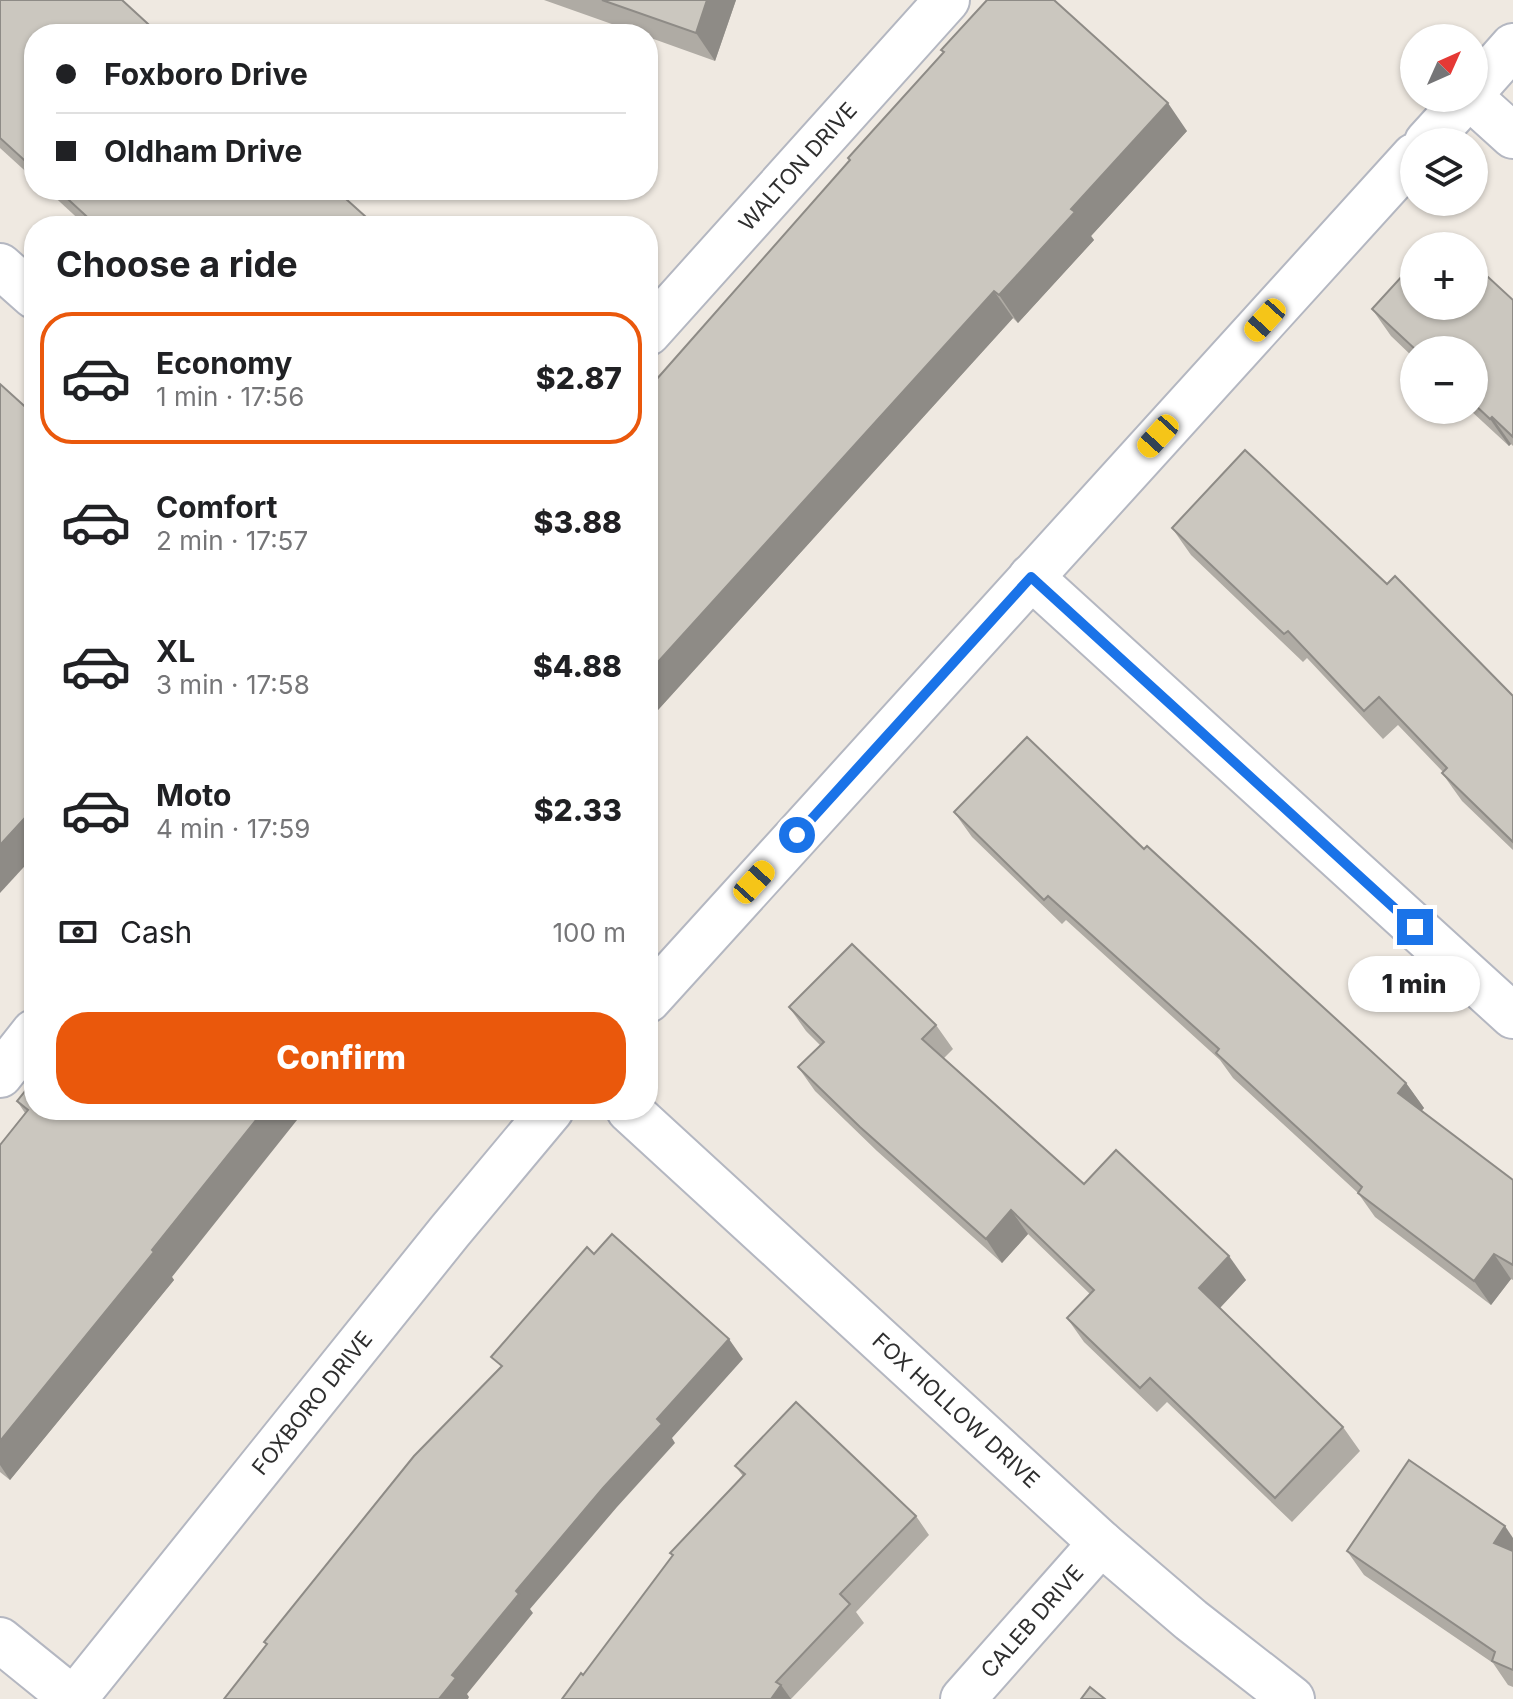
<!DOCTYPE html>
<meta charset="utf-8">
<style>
body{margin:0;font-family:Inter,sans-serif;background:#f6f6f6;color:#202124;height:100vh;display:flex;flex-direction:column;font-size:30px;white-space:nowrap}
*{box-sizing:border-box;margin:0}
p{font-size:26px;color:#757577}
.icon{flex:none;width:44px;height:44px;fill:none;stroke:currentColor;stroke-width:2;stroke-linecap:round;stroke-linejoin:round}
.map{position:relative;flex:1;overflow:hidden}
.sheet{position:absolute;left:24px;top:216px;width:634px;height:904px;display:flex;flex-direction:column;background:#fff;border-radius:32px;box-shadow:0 2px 6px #0004}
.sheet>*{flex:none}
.banner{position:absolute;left:24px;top:24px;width:634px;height:176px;border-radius:32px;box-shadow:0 2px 6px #0004;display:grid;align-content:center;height:176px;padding:0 32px;background:#fff}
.needle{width:52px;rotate:45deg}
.fabs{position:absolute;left:1400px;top:24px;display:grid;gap:16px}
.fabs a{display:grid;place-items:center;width:88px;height:88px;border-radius:50%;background:#fff;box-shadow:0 2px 6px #0004;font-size:40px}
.end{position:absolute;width:36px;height:36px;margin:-18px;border:10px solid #1a73e8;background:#fff;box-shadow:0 0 0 4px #fff}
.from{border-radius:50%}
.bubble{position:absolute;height:56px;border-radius:28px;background:#fff;box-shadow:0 2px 6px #0004;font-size:26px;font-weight:800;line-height:56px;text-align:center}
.car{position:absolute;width:24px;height:48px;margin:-24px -12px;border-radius:10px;box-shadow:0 0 6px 2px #0007;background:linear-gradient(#f5c518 24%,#345 0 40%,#f5c518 0 76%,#345 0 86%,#f5c518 0)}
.banner b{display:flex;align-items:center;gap:28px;height:76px;font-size:30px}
.banner b+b{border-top:2px solid #e0e0e0}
.banner i{width:20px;height:20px;background:#202124}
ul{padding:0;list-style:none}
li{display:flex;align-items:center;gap:24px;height:132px;margin:0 16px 12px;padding:0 16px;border:4px solid transparent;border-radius:32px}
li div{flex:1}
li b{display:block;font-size:30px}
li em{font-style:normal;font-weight:800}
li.active{border-color:#ea580c}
li>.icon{width:72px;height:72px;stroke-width:1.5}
h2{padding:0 32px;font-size:36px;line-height:96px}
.pay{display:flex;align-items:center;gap:20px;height:88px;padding:0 32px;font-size:30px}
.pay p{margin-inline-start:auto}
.cta{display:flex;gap:16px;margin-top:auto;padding:16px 32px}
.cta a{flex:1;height:92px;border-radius:32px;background:#ea580c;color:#fff;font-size:32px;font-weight:800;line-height:92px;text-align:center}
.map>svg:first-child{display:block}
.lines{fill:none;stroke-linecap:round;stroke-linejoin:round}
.minor-casing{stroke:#b4b7c1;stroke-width:48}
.tertiary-casing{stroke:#b4b7c1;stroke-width:48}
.minor{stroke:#fff;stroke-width:44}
.tertiary{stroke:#fff;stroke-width:44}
.wall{fill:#afaba4}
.shaded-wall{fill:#8e8b86}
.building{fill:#cbc7bf;stroke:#8e8b86;stroke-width:2}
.route{stroke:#1a73e8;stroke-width:10}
.labels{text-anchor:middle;stroke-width:6;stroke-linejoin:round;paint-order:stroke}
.street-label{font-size:22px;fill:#2e2e2e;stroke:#fff}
</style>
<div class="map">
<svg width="1513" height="1699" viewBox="0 0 1513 1699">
<rect width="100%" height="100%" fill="#efe9e1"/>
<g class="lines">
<g class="minor-casing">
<g id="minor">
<path d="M1471 98 1513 136"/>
<path d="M0 266 34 296"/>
<path id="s1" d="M648 333 947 0"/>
<path d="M1031 577 1513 1016"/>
<path d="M0 1075 34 1032"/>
<path id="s2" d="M629 1110 1101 1543 1191 1620 1292 1699"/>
<path d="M0 1640 73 1699"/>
<path id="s3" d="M963 1699 1101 1543"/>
</g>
</g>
<g class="tertiary-casing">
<g id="tertiary">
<path d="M1474 90 1513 46"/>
<path d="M1427 142 1467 98"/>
<path d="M648 1000 1414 156"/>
<path id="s4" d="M74 1699 450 1231 551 1110"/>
</g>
</g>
<use href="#minor" class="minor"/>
<use href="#tertiary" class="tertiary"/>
</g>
<g class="wall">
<path d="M0 0 34 34V179L0 148Z"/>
<path d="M544 0H736L715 61 648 37V34H640Z"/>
<path d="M941 50 1187 131 1091 236 1094 240 1018 323 1013 318 648 721V389L944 53Z"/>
<path d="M47 190H336L376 226H86Z"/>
<path d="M1513 300V446L1511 444 1509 446 1470 410H1474V350H1414V358L1391 336 1372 309Z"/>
<path d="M1172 528 1387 584 1513 696V850L1462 801 1442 773 1443 772 1398 725 1383 739 1307 658 1303 662 1191 555Z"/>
<path d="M954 812 1144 849 1406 1083 1424 1108 1421 1111 1513 1180V1280L1511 1279 1491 1305 1375 1217 1358 1193 1233 1078 1220 1060 1066 920 1062 924 972 837Z"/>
<path d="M789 1007 936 1025 953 1049 944 1058 1084 1184 1246 1280 1220 1308 1343 1427 1360 1451 1292 1522 1167 1402 1157 1412 1084 1342 1067 1318 1090 1294 1028 1234 1002 1263 877 1151 815 1091 798 1067 820 1045 806 1031Z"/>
<path d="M34 1080 174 1280 10 1480 0 1472V1145L25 1113 17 1101Z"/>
<path d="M735 1466 916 1516 929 1535 856 1612 864 1623 791 1699H562L583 1675 743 1476Z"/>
<path d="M1513 1538V1687L1508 1685 1493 1663 1364 1575 1347 1551Z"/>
</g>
<g class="shaded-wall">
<path d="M707 0H736L715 61 696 33Z"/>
<path d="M1168 103 1187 131 1091 236 1094 240 1018 323 999 295 1071 209Z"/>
<path d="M994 291 1013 318 648 721V673Z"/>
<path d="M1492 417 1511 444 1509 446 1490 419Z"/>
<path d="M34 808V856L0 893V845Z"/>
<path d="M1406 1083 1424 1108 1415 1118 1398 1093Z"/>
<path d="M264 1110H305L172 1277 174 1280 10 1480 0 1465V1441Z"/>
<path d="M1011 1210 1028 1234 1002 1263 986 1239Z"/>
<path d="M1494 1254 1511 1279 1491 1305 1474 1281Z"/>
<path d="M1229 1256 1246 1280 1216 1312 1199 1288Z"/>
<path d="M729 1339 743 1359 672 1438 675 1443 617 1507 530 1609 533 1613 467 1694 469 1697 468 1699H439L452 1675 516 1591 657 1419Z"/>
<path d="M1505 1526 1513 1538V1563L1494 1543Z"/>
<path d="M781 1685 791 1699H771Z"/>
</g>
<g class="building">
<path d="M0 0H122L159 34H34V169L0 138Z"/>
<path d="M602 0H707L696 33Z"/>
<path d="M987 0H1054L1168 103 1071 209 1075 212 999 295 994 291 648 673V389L850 160 848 158 944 52 941 50Z"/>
<path d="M58 190H336L376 226H97Z"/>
<path d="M1442 234 1455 246H1430Z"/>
<path d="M1414 263V306H1474V264L1513 300V437L1492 417 1490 419 1474 404V350H1416L1372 309Z"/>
<path d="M0 384 31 412 34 409V808L0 845Z"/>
<path d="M1245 450 1387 584 1395 576 1513 696V842L1442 773 1447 768 1379 697 1364 711 1288 631 1284 634 1172 528Z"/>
<path d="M1027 737 1144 849 1147 846 1406 1083 1398 1093 1513 1180V1265L1494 1254 1474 1281 1358 1193 1362 1187 1216 1053 1219 1049 1048 896 1044 900 954 812Z"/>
<path d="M852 944 936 1025 922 1039 1084 1184 1116 1150 1229 1256 1199 1288 1343 1427 1275 1498 1150 1378 1140 1388 1067 1318 1094 1290 1011 1210 986 1239 860 1127 798 1067 824 1042 789 1007Z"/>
<path d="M34 1080V1110H264L152 1250 154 1252 0 1441V1145L28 1110 17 1101Z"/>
<path d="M612 1234 729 1339 657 1419 662 1424 603 1488 516 1591 519 1594 452 1675 456 1678 439 1699H224L267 1644 264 1642 414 1456 502 1366 491 1357 587 1247 594 1254Z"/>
<path d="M796 1402 916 1516 840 1594 850 1604 776 1682 781 1685 771 1699H562L581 1673 583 1675 673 1555 670 1553 745 1474 735 1466Z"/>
<path d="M1409 1460 1505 1526 1494 1543 1513 1551V1670L1492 1661 1495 1652 1347 1551Z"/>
<path d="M1090 1687 1105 1699H1081Z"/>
</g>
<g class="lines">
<path class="route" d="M797 835 1031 577 1415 927"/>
</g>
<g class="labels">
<g class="street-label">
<text dy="8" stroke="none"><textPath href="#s1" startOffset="224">WALTON DRIVE</textPath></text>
<text dy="8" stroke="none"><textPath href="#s4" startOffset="380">FOXBORO DRIVE</textPath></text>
<text dy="8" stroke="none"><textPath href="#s2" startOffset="444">FOX HOLLOW DRIVE</textPath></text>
<text dy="8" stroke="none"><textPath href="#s3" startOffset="104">CALEB DRIVE</textPath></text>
</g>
</g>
</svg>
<div class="fabs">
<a><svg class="needle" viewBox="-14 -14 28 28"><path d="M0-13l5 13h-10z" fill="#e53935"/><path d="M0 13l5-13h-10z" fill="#757577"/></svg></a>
<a><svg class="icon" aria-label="layers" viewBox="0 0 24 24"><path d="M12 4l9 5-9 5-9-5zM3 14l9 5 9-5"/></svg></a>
<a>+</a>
<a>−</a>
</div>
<i class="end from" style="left:797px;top:835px"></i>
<i class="end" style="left:1415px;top:927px"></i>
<div class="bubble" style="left:1348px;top:956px;width:132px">1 min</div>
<i class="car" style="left:1265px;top:320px;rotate:222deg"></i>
<i class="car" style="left:1158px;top:436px;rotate:222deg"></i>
<i class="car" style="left:754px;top:882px;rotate:42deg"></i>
<div class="banner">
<b><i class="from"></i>Foxboro Drive</b>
<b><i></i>Oldham Drive</b>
</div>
<section class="sheet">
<h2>Choose a ride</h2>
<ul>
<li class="active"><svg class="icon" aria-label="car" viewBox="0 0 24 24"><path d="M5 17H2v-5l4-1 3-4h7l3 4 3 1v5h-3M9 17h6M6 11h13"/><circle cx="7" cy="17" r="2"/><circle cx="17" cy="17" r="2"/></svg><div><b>Economy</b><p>1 min · 17:56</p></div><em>$2.87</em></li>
<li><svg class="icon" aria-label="car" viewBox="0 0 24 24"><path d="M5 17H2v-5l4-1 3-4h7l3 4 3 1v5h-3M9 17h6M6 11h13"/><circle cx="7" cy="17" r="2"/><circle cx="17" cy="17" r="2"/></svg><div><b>Comfort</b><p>2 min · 17:57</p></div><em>$3.88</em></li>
<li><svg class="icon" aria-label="car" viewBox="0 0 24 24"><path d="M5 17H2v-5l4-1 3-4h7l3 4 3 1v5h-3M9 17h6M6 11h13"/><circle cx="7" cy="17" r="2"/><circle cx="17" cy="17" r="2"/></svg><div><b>XL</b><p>3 min · 17:58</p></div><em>$4.88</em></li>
<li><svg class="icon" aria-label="car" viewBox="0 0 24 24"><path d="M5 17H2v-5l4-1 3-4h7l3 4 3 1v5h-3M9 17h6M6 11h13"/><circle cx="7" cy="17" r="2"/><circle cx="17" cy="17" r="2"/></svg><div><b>Moto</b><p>4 min · 17:59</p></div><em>$2.33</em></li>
</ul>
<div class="pay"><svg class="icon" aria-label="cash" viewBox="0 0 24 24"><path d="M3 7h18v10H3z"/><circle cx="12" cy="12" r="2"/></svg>Cash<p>100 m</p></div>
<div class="cta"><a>Confirm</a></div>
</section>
</div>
